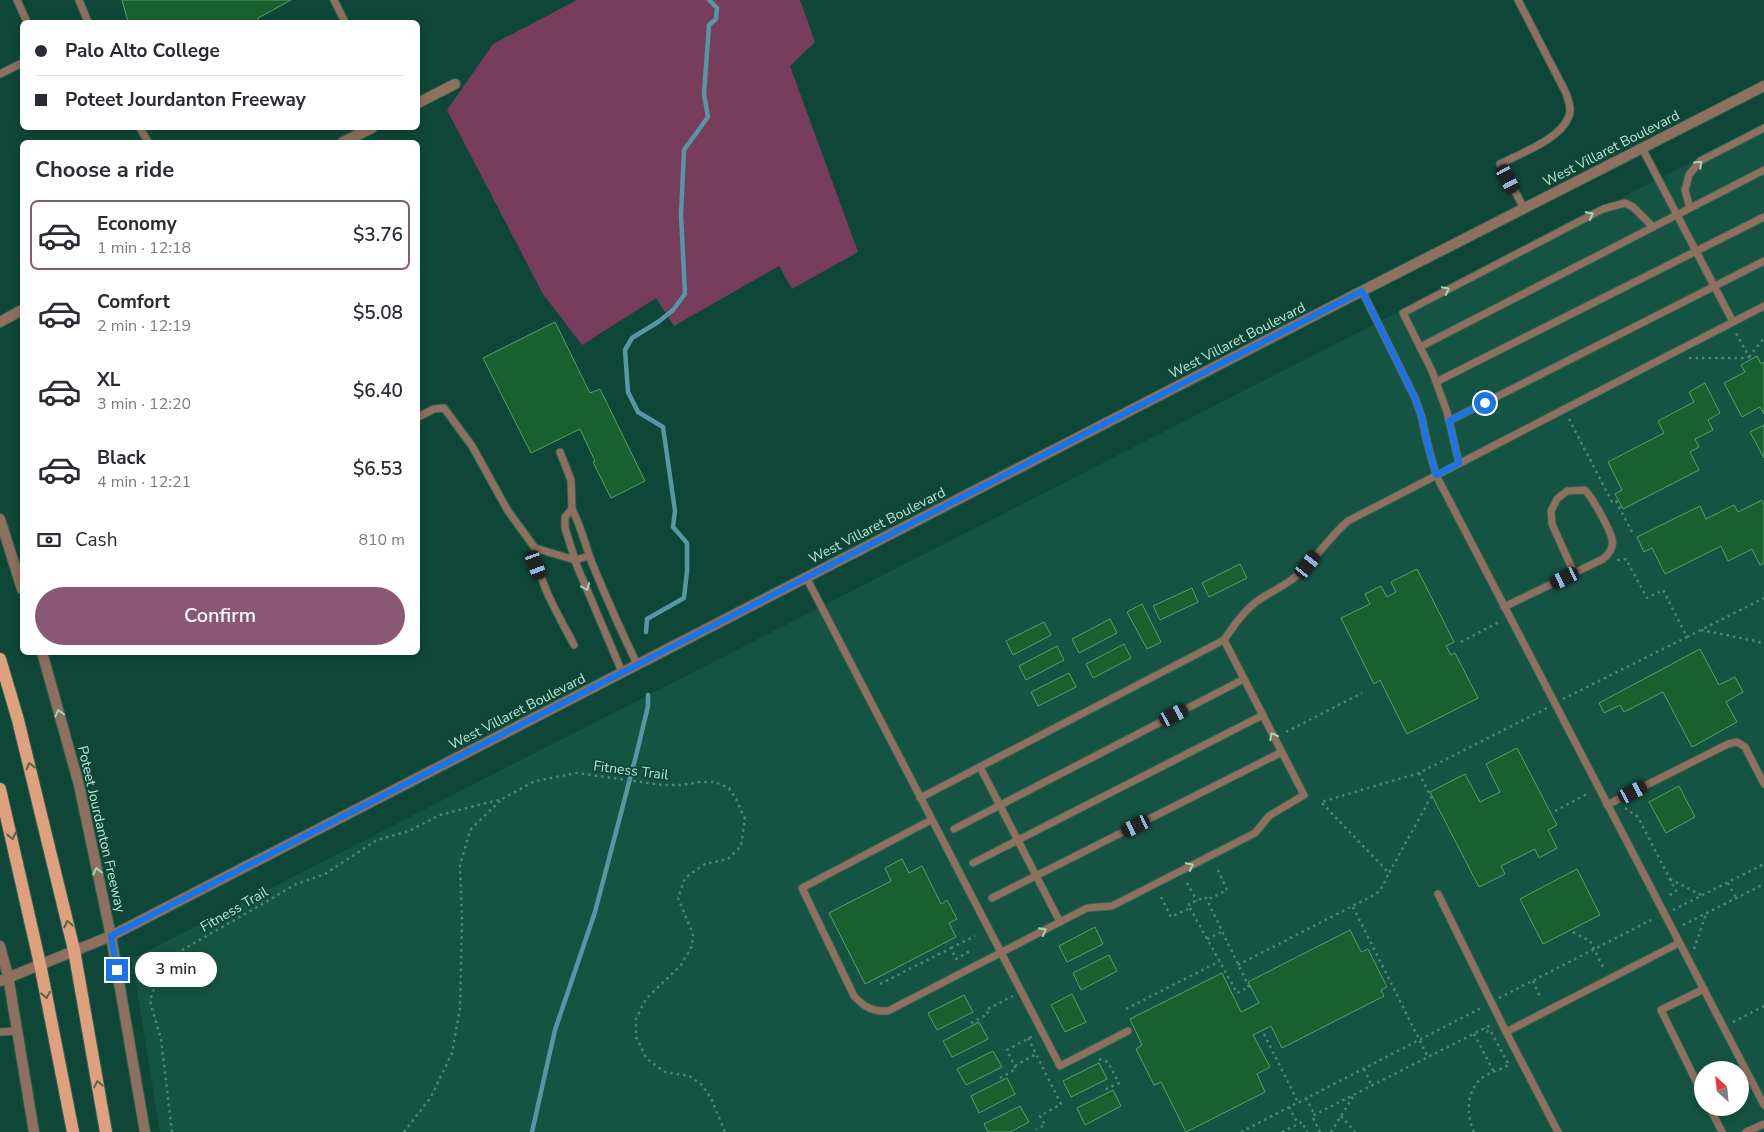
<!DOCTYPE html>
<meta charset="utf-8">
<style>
body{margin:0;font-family:"Nunito Sans",sans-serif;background:#f2f2f3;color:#2b2b33;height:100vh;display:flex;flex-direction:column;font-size:19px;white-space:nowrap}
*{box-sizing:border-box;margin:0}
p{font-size:16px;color:#7c7c81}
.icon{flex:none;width:28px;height:28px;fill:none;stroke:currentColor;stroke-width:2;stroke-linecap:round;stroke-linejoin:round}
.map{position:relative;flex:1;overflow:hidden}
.details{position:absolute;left:20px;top:140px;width:400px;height:515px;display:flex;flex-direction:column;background:#fff;border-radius:8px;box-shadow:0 2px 8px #0003}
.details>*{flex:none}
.banner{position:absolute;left:20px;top:20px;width:400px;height:110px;border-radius:8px;box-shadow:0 2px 8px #0003;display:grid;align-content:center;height:110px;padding:0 15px;background:#fff}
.needle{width:32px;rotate:333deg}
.fabs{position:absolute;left:1694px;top:1061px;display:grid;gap:10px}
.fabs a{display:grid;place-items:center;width:55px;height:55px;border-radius:50%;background:#fff;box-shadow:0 2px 8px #0003;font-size:25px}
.end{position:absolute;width:22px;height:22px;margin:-11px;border:6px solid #1a73e8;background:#fff;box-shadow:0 0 0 2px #fff}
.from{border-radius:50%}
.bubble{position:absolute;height:35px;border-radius:18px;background:#fff;box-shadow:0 2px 8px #0003;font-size:16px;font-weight:600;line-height:35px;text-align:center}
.car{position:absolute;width:15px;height:30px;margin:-15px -8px;border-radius:6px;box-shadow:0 0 4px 1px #0007;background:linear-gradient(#222 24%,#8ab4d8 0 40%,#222 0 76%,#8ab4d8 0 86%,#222 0)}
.banner b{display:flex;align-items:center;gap:18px;height:48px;font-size:19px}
.banner b+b{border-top:1px solid #e1e1e2}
.banner i{width:12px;height:12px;background:#2b2b33}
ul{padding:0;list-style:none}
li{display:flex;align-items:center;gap:15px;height:70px;margin:0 10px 8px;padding:0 5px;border:2px solid transparent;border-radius:8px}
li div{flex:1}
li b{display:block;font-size:19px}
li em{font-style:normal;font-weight:600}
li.current{border-color:#895875}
li>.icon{width:45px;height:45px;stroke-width:1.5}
h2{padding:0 15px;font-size:22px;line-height:60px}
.pay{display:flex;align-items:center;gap:12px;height:55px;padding:0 15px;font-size:19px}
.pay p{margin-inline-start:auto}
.button{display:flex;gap:10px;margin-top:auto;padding:10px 15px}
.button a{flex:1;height:58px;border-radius:30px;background:#895875;color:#fff;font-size:20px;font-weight:600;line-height:58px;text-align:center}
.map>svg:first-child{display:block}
.built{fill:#155442;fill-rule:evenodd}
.green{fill:#773d5a}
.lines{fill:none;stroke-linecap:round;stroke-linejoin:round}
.stream{stroke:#5796a5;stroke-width:4.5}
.building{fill:#18602f;stroke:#5a9e69}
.service-casing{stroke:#2d6453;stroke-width:9}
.minor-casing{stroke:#2d6453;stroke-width:12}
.tertiary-casing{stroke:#2d6453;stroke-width:12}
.primary-casing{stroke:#2d6453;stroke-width:14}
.path{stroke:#518574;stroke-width:2.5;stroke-dasharray:2.5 4;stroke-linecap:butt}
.service{stroke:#8f6f5e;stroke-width:7}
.minor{stroke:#8f6f5e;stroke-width:10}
.tertiary{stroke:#8f6f5e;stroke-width:10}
.primary{stroke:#dfa07d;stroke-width:12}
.oneway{stroke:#b1cebd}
.oneway2{stroke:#576650}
.route{stroke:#1a73e8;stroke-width:6}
.labels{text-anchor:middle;stroke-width:4;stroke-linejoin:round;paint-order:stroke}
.street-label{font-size:14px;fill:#b9e6d5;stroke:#0e4737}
</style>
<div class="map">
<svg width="1764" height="1132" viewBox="0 0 1764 1132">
<rect width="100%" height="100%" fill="#0e4737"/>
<path class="built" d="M1764 125V1132H160L132 959ZM1702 1070H1740V1108H1702Z"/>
<path class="green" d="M577 0H800L815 42 790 66 858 252 792 289 779 266 674 326 656 298 582 345 543 294 447 110 493 44Z"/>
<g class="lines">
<g class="stream">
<path d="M646 632 647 619 684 598 687 571V543L673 527 675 511 663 427 638 412 628 392 625 350 632 338 658 322 673 310 685 294 681 215 684 150 708 117 704 94 709 25 716 19 717 8 709 0"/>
<path d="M532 1132 555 1030 595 912 637 752 648 706V695"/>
</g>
</g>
<g class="building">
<path d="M122 0H291L258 18 259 22H128Z"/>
<path d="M555 322 590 393 600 389 645 481 611 498 593 462 595 461 580 429 531 453 483 358Z"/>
<path d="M1757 356 1761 364 1764 362V414L1760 407 1742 417 1724 383 1745 372 1741 365Z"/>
<path d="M1705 383 1720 413 1708 420 1713 430 1695 439 1699 447 1690 452 1699 470 1623 509 1615 494 1622 490 1608 462 1664 433 1658 421 1694 402 1689 392Z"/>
<path d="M1764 425V458L1750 432Z"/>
<path d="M1762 500 1764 505V563L1760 565 1752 549 1728 561 1721 546 1665 574 1652 548 1644 552 1637 537 1700 506 1706 519 1734 505 1738 512Z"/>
<path d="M1240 564 1247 578 1209 597 1202 583Z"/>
<path d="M1417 569 1454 642 1446 646 1451 655 1455 653 1478 698 1407 734 1380 680 1374 684 1341 618 1370 604 1365 594 1381 586 1387 597 1396 592 1391 582Z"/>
<path d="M1192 588 1198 602 1160 620 1153 606Z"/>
<path d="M1142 604 1161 642 1147 649 1127 612Z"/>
<path d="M1110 619 1117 633 1079 653 1072 639Z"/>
<path d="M1044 622 1051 635 1013 655 1006 641Z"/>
<path d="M1124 644 1131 658 1093 678 1086 664Z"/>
<path d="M1057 646 1064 660 1026 680 1019 666Z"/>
<path d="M1700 649 1719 685 1735 677 1743 692 1726 702 1737 722 1692 747 1663 692 1624 712 1620 705 1604 713 1599 703Z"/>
<path d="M1069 673 1076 687 1038 706 1031 692Z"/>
<path d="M1517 748 1557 825 1548 830 1557 848 1539 858 1535 849 1501 866 1505 874 1479 887 1430 792 1465 774 1480 802 1500 792 1486 764Z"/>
<path d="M1679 786 1695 817 1666 833 1649 802Z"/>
<path d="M902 859 909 873 922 866 941 904 947 900 957 919 949 923 956 937 865 984 829 913 891 881 885 868Z"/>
<path d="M1577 869 1600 915 1543 944 1520 899Z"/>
<path d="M1095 927 1103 944 1067 962 1059 946Z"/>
<path d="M1350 930 1361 952 1368 949 1387 987 1381 990 1384 996 1282 1048 1271 1026 1253 1035 1270 1067 1257 1074 1265 1092 1186 1132 1161 1082 1154 1085 1136 1049 1142 1045 1130 1019 1222 973 1241 1012 1259 1003 1248 982Z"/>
<path d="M1109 955 1117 971 1081 990 1073 973Z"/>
<path d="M1072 994 1086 1022 1065 1032 1051 1005Z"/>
<path d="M964 995 973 1012 937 1030 928 1013Z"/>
<path d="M979 1022 988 1039 952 1057 943 1041Z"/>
<path d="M993 1051 1002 1067 966 1085 957 1069Z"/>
<path d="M1099 1063 1107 1079 1071 1097 1063 1081Z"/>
<path d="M1007 1078 1015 1094 979 1113 971 1096Z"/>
<path d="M1113 1090 1121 1106 1085 1125 1077 1108Z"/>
<path d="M1020 1106 1029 1122 1010 1132H988L984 1124Z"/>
</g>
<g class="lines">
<g class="service-casing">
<g id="service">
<path d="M17 0 27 22"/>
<path d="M79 0 88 22"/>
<path d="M334 0 345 22"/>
<path d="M1518 0 1566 93C1568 100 1572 108 1569 116 1561 139 1521 153 1500 164L1524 208"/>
<path d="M0 74 22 63"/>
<path d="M140 128 148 142"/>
<path d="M1642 148 1733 322"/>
<path d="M1690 208 1685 190 1689 175 1700 161 1764 128"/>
<path d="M1362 291 1415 398 1422 418 1426 438 1436 475 1764 1105"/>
<path d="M1420 347 1764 170"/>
<path d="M1436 382 1764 217"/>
<path d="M418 417 434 409 444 408 472 446 508 511 535 548 575 560 589 556"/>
<path d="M1449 421 1764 261"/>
<path d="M560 452 571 480 572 509 565 517V528L577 566 622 672"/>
<path d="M1459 463 1447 412 1432 371 1403 313 1603 209 1625 203 1633 207 1653 227"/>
<path d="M572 509C581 526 585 545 592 563 606 597 621 631 637 664"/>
<path d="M535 548C538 583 558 614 574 645"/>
<path d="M806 577 1060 1066 1128 1031"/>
<path d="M1504 607 1603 559C1609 554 1614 547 1612 539 1610 529 1592 497 1585 490L1567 491 1557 499 1551 511 1552 524 1574 573"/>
<path d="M980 767 1060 922"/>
<path d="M920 798 1224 640C1233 627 1243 612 1256 602 1271 591 1288 585 1301 572 1318 556 1330 536 1348 521L1764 306"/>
<path d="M1607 805 1728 744 1737 742 1745 747 1764 784"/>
<path d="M931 820 802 888 854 996C864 1007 873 1012 888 1011L1087 908 1112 906 1255 833 1269 816 1304 795 1224 640"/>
<path d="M954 829 1244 679"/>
<path d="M973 863 1263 715"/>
<path d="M1438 894 1506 1032"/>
<path d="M992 898 1282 752"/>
<path d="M0 1032 17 1031"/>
<path d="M1702 1093 1661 1010 1704 989"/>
<path d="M1710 1108 1722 1132"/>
<path d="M1558 1132 1506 1032 1679 943"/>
<path d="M1746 1132 1764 1124"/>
</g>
</g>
<g class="minor-casing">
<g id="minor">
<path d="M418 103 455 84"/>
<path d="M343 142 372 128"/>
<path d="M0 322 22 310"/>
<path d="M111 936 145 1132"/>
<path d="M8 976 34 1132"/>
</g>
</g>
<g class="tertiary-casing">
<g id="tertiary">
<path d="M0 519 22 589"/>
<path d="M42 652 79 785 111 936"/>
<path d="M0 946 8 976"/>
<path d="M0 981 111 936 1362 291 1764 86"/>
</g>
</g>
<g class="primary-casing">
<g id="primary">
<path d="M0 659 18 720 74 950 106 1132"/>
<path d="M0 789 40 964 73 1132"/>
</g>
</g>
<g class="path">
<path d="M1749 357 1764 338"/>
<path d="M1689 358H1746L1749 357 1736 333"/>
<path d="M1569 419 1612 502 1616 501 1632 532"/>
<path d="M1701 630 1756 641 1764 644"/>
<path d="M1687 637 1764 598"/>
<path d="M1461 642 1499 622"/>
<path d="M1563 699 1687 637 1663 590 1647 598 1626 559 1617 560"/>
<path d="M1286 732 1362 693"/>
<path d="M1419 773 1431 797 1389 873 1321 802 1419 773 1547 708"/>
<path d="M1625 808 1638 817 1676 891 1667 897"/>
<path d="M1555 811 1587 794"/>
<path d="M1670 879 1701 895"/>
<path d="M1187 883 1197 901"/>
<path d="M1728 883 1736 898"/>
<path d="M1161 897 1171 917 1190 908 1189 904 1205 897 1207 900 1227 890 1217 868"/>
<path d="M1353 907 1428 1057"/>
<path d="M1190 908 1237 993 1249 987 1207 900"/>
<path d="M1673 910 1764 864"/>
<path d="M1683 925 1764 884"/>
<path d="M1573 932 1590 941 1603 967"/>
<path d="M1207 939 1222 932"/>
<path d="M951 948 975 936"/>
<path d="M1694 949 1706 914"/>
<path d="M1238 965 1374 895 1380 891 1389 873"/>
<path d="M1533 981 1541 999"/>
<path d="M880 984 951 948 956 959 970 951"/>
<path d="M1499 998 1651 920"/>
<path d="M1126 1009 1220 961"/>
<path d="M1733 1022 1764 1006"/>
<path d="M971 1023 988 1014 986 1010 1013 996"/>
<path d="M1264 1034 1298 1102"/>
<path d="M1474 1034 1494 1072"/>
<path d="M1028 1038 1061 1104 1040 1116 1045 1125 1036 1129"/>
<path d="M1099 1059 1108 1062 1119 1083 1104 1090"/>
<path d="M1015 1066 1036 1054"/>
<path d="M1364 1069 1372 1086"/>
<path d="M1000 1078 1016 1069 1007 1050 1033 1036"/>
<path d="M1306 1098 1314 1114"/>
<path d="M1289 1107 1298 1124"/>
<path d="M1341 1116 1355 1132"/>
<path d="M172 1132 161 1039 150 1001 157 979 175 954 266 902 294 885 325 874 377 840 409 831 440 815 502 799 535 781 577 773 663 785H682L700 782H715L729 788 736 799 745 819 741 846 728 859 705 864 685 878 678 898 693 934 692 946 681 965 646 999 636 1019V1037L647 1059 665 1072 689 1076 701 1084 711 1098 725 1132"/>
<path d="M404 1132 431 1097 452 1053 460 1008 462 922 460 865 470 830 501 800"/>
<path d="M1241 1132 1483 1007"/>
<path d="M1282 1132 1302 1122 1307 1132"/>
<path d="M1320 1132 1312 1116 1491 1025"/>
<path d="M1331 1132 1354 1095"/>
<path d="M1474 1132C1466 1114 1466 1090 1483 1077 1491 1072 1501 1069 1509 1065L1490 1030 1486 1032 1484 1028"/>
</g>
<use href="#service" class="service"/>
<use href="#minor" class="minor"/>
<use href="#tertiary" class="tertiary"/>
<use href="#primary" class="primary"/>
</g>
<defs><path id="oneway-chevron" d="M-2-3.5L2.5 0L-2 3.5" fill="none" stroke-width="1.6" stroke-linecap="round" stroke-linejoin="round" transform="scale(1.25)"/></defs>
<g class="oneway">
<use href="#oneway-chevron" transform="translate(1699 164) rotate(-44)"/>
<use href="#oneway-chevron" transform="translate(1590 215) rotate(-27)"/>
<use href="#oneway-chevron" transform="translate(1446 290) rotate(-27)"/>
<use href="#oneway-chevron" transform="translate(586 587) rotate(67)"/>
<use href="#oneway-chevron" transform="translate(59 713) rotate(-105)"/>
<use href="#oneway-chevron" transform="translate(1273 736) rotate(-117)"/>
<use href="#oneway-chevron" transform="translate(1190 866) rotate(-27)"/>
<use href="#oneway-chevron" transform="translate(97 871) rotate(-102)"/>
<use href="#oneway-chevron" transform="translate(1043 931) rotate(-27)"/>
</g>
<g class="oneway2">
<use href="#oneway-chevron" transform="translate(30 766) rotate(-104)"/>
<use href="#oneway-chevron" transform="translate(12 836) rotate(77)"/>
<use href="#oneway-chevron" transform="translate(68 924) rotate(-103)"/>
<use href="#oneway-chevron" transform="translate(46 995) rotate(79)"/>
<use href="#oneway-chevron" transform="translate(98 1084) rotate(-100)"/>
</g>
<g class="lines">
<path class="route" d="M117 970 111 936 1362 291 1415 398 1422 418 1426 438 1436 475 1459 463 1449 421 1485 403"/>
</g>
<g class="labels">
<g class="street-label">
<text transform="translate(1611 148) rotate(-27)" y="5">West Villaret Boulevard</text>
<text transform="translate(1237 340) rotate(-27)" y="5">West Villaret Boulevard</text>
<text transform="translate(877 525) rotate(-27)" y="5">West Villaret Boulevard</text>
<text transform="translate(517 711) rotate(-27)" y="5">West Villaret Boulevard</text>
<text transform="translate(631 770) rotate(7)" y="5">Fitness Trail</text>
<text transform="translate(102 829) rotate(77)" y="5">Poteet Jourdanton Freeway</text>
<text transform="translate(234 909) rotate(-30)" y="5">Fitness Trail</text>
</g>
</g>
</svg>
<div class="fabs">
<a><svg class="needle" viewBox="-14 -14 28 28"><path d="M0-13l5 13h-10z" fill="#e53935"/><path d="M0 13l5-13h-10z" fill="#7c7c81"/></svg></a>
</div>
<i class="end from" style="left:1485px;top:403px"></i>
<i class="end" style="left:117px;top:970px"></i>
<div class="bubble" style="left:135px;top:952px;width:82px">3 min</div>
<i class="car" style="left:1508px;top:179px;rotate:152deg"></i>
<i class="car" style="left:536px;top:565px;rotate:160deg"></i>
<i class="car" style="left:1308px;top:565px;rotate:39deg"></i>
<i class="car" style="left:1565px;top:578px;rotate:244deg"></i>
<i class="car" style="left:1174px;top:715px;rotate:62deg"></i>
<i class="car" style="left:1633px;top:792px;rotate:63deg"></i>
<i class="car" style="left:1136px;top:826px;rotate:244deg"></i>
<div class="banner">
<b><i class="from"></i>Palo Alto College</b>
<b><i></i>Poteet Jourdanton Freeway</b>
</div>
<section class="details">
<h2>Choose a ride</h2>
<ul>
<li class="current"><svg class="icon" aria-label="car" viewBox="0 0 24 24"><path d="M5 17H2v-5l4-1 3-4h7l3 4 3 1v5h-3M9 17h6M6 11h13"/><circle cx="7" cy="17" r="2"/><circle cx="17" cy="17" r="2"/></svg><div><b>Economy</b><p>1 min · 12:18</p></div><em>$3.76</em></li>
<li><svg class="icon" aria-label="car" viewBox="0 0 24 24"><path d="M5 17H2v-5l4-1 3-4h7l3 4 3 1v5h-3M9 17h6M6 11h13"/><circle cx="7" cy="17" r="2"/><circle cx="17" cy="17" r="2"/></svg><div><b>Comfort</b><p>2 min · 12:19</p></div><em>$5.08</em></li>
<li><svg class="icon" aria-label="car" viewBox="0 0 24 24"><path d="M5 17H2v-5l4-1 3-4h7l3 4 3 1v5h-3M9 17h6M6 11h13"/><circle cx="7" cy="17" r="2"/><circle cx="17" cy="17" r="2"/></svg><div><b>XL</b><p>3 min · 12:20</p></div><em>$6.40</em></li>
<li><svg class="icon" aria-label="car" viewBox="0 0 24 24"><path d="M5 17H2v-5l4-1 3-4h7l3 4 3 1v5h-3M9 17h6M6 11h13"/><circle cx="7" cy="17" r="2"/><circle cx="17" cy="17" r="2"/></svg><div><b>Black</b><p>4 min · 12:21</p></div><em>$6.53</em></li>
</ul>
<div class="pay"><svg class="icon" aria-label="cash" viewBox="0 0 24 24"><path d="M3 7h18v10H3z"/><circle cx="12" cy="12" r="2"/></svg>Cash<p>810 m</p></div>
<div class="button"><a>Confirm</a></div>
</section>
</div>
